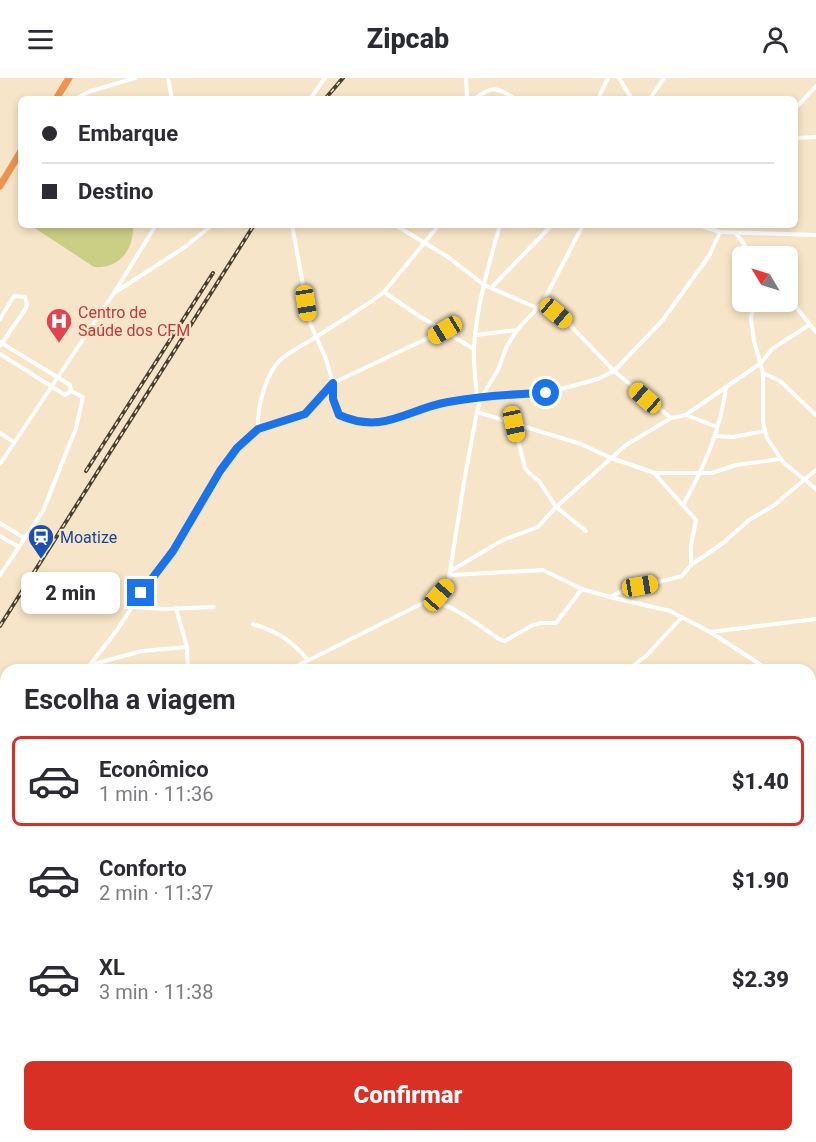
<!DOCTYPE html>
<html lang="pt">
<meta charset="utf-8">
<style>
body{margin:0;font-family:Roboto,sans-serif;background:#f2f2f3;color:#2b2b33;height:100vh;display:flex;flex-direction:column;font-size:22px;white-space:nowrap}
*{box-sizing:border-box;margin:0}
p{font-size:20px;color:#7c7c81}
.icon{flex:none;width:33px;height:33px;fill:none;stroke:currentColor;stroke-width:2;stroke-linecap:round;stroke-linejoin:round}
.map{position:relative;flex:1;overflow:hidden}
.drawer{position:absolute;left:0px;top:586px;width:816px;height:478px;display:flex;flex-direction:column;background:#fff;border-radius:18px 18px 0 0;box-shadow:0 3px 9px #0003}
.drawer>*{flex:none}
.top-card{position:absolute;left:18px;top:18px;width:780px;height:132px;border-radius:9px;box-shadow:0 3px 9px #0003;display:grid;align-content:center;height:132px;padding:0 24px;background:#fff}
.needle{width:39px;rotate:308deg}
.buttons{position:absolute;left:732px;top:168px;display:grid;gap:12px}
.buttons a{display:grid;place-items:center;width:66px;height:66px;border-radius:9px;background:#fff;box-shadow:0 3px 9px #0003;font-size:30px}
.end{position:absolute;width:27px;height:27px;margin:-14px;border:8px solid #1a73e8;background:#fff;box-shadow:0 0 0 3px #fff}
.from{border-radius:50%}
.bubble{position:absolute;height:42px;border-radius:9px;background:#fff;box-shadow:0 3px 9px #0003;font-size:20px;font-weight:800;line-height:42px;text-align:center}
.car{position:absolute;width:18px;height:36px;margin:-18px -9px;border-radius:8px;box-shadow:0 0 4px 2px #0007;background:linear-gradient(#f5c518 24%,#345 0 40%,#f5c518 0 76%,#345 0 86%,#f5c518 0)}
.top-card b{display:flex;align-items:center;gap:21px;height:57px;font-size:22px}
.top-card b+b{border-top:2px solid #e1e1e2}
.top-card i{width:15px;height:15px;background:#2b2b33}
ul{padding:0;list-style:none}
li{display:flex;align-items:center;gap:18px;height:90px;margin:0 12px 9px;padding:0 12px;border:3px solid transparent;border-radius:9px}
li div{flex:1}
li b{display:block;font-size:22px}
li em{font-style:normal;font-weight:800}
li.active{border-color:#d93025}
li>.icon{width:54px;height:54px;stroke-width:1.5}
h2{padding:0 24px;font-size:27px;line-height:72px}
.button{display:flex;gap:12px;margin-top:auto;padding:12px 24px}
.button a{flex:1;height:69px;border-radius:9px;background:#d93025;color:#fff;font-size:24px;font-weight:800;line-height:69px;text-align:center}
header{display:flex;justify-content:space-between;align-items:center;height:78px;padding:0 24px;background:#fff;font-size:27px;font-weight:800}
.map>svg:first-child{display:block}
.green{fill:#cbcf85}
.lines{fill:none;stroke-linecap:round;stroke-linejoin:round}
.minor{stroke:#fff;stroke-width:4}
.trunk{stroke:#ee924f;stroke-width:7}
.rail-casing{stroke:#473f32;stroke-width:4}
.rail{stroke:#f6e5c8;stroke-width:1.5;stroke-dasharray:4.5;stroke-linecap:butt}
.route{stroke:#1a73e8;stroke-width:8}
.labels{text-anchor:middle;stroke-width:4.5;stroke-linejoin:round;paint-order:stroke}
.health-label{font-size:16px;fill:#be3a42;stroke:#f6e5c8;text-anchor:start}
.transit-label{font-size:16px;fill:#164399;stroke:#f6e5c8;text-anchor:start}
</style>
<header><svg class="icon" aria-label="menu" viewBox="0 0 24 24"><path d="M4 6h16M4 12h16M4 18h16"/></svg>Zipcab<svg class="icon" aria-label="person" viewBox="0 0 24 24"><circle cx="12" cy="8" r="4"/><path d="M4 21q1-7 8-7t8 7"/></svg></header>
<div class="map">
<svg width="816" height="1064" viewBox="0 0 816 1064">
<rect width="100%" height="100%" fill="#f6e5c8"/>
<path class="green" d="M30 147H133C134 171 120 191 94 189Z"/>
<g class="lines">
<g class="minor">
<path d="M168 0 172 21"/>
<path d="M466 0 467 21"/>
<path d="M619 0 632 21"/>
<path d="M75 21 91 13 135 0"/>
<path d="M310 21 325 0"/>
<path d="M474 21C494 7 495 9 516 21"/>
<path d="M598 21 608 0"/>
<path d="M650 21 664 0"/>
<path d="M795 31 816 8"/>
<path d="M795 60 816 59"/>
<path d="M292 147 310 245 326 281 333 305 336 331 339 337 348 341 376 345 396 342 444 325 492 318 546 315 598 301 614 293 662 243 709 178 720 154"/>
<path d="M395 147 448 179 484 207 537 230"/>
<path d="M698 147 720 154 816 157"/>
<path d="M736 155 752 178"/>
<path d="M491 210 552 147"/>
<path d="M384 214 416 236 474 271"/>
<path d="M114 215 185 169 212 147"/>
<path d="M788 219 816 254"/>
<path d="M543 224 570 247 614 293 671 340"/>
<path d="M753 224 751 241 754 263 763 295V344L767 360 783 384 816 411"/>
<path d="M0 241 14 218 25 219 27 226 26 230 0 268"/>
<path d="M476 257 517 252"/>
<path d="M0 264 70 307 71 313 65 317 0 276"/>
<path d="M763 295 780 303 816 337"/>
<path d="M477 321C476 304 473 286 474 270 476 230 489 185 500 147"/>
<path d="M477 334 581 366 611 380 655 395H712L736 387 780 381"/>
<path d="M687 336 761 285 772 271 809 247"/>
<path d="M514 346 525 390 530 396 539 403 556 429 586 453"/>
<path d="M258 351C257 331 264 304 275 288 284 276 300 269 313 261 333 248 352 236 372 223L384 214 439 147"/>
<path d="M0 355 14 364"/>
<path d="M715 358 733 359 765 353"/>
<path d="M0 386 114 215 156 147"/>
<path d="M655 396 696 442 691 468V487"/>
<path d="M683 427C704 390 721 351 726 309"/>
<path d="M0 445 24 460"/>
<path d="M0 458 19 469"/>
<path d="M452 492 503 462 538 449 556 429 626 367 671 340 686 337 717 349"/>
<path d="M0 497 43 433 76 350 83 319 71 313"/>
<path d="M451 497 543 492 582 511 610 519 670 533 710 554 769 592"/>
<path d="M610 519 620 514 682 498 691 487 723 465 749 442 773 428 816 392"/>
<path d="M428 523C454 526 478 547 499 561L505 563 533 547 541 545H556L582 511"/>
<path d="M133 529 164 531 214 529"/>
<path d="M176 530 187 569 188 592"/>
<path d="M253 546C277 553 292 563 308 582"/>
<path d="M710 554 816 541"/>
<path d="M90 587 142 573 187 569"/>
<path d="M86 592 117 552 150 502 173 473 220 393 237 370 258 351 305 336 333 305 445 252"/>
<path d="M289 592 439 517 448 506 464 404 477 334 481 320 498 292 507 268 517 252 543 224 583 147"/>
<path d="M628 592 646 578 682 539"/>
<path d="M0 617 6 612"/>
<path d="M810 619 816 623"/>
<path d="M812 621 816 616"/>
<path d="M810 657H816"/>
<path d="M810 667H816"/>
<path d="M0 672 6 675"/>
<path d="M0 738 6 722"/>
<path d="M0 750 6 753"/>
<path d="M0 845 6 832"/>
<path d="M0 850 6 853"/>
<path d="M0 944 6 933"/>
<path d="M0 956 6 958"/>
<path d="M83 1059 89 1061 100 1059"/>
<path d="M154 1059 159 1064"/>
<path d="M257 1059 265 1064"/>
<path d="M279 1059 281 1064"/>
<path d="M0 1061 7 1064"/>
<path d="M17 1064 20 1059"/>
<path d="M77 1064 79 1059"/>
<path d="M369 1064 370 1059"/>
</g>
<g class="trunk">
<path d="M56 21 69 0"/>
<path d="M0 108 21 73"/>
</g>
<g class="rail-casing">
<g id="rail">
<path d="M325 21 343 0"/>
<path d="M86 393 213 195"/>
<path d="M0 548 254 147"/>
</g>
</g>
<use href="#rail" class="rail"/>
</g>
<g class="lines">
<path class="route" d="M141 515 173 473 220 393 237 370 258 351 305 336 333 305V321L339 337C384 357 407 331 448 324 481 318 513 316 546 315"/>
</g>
<defs>
<g id="hospital-pin" transform="scale(1.35)"><path d="M0 17L-7.5 6A9.5 9.5 0 1 1 7.5 6Z" fill="#e0444e" stroke="#f6e5c8"/><path d="M-5-5h3v3.5h4V-5h3V5h-3V1.5h-4V5h-3Z" fill="#fff"/></g>
<g id="station-pin" transform="scale(1.35)"><path d="M0 17L-7.5 6A9.5 9.5 0 1 1 7.5 6Z" fill="#1a4fb4" stroke="#f6e5c8"/><path d="M-3-6H3Q5-6 5-4V2Q5 4 3 4L4.5 6H3L1.5 4h-3L-3 6H-4.5L-3 4Q-5 4-5 2V-4Q-5-6-3-6ZM-3.5-4v3h7v-3ZM-3.5 1v1.5H-2V1ZM2 1v1.5H3.5V1Z" fill="#fff"/></g>
</defs>
<g fill-rule="evenodd">
<use href="#hospital-pin" x="59" y="243"/>
<use href="#station-pin" x="41" y="459"/>
</g>
<g class="labels">
<g class="health-label">
<text x="78" y="240">Centro de<tspan x="78" dy="18">Saúde dos CFM</tspan></text>
</g>
<g class="transit-label">
<text x="60" y="465">Moatize</text>
</g>
</g>
</svg>
<div class="buttons">
<a><svg class="needle" viewBox="-14 -14 28 28"><path d="M0-13l5 13h-10z" fill="#e53935"/><path d="M0 13l5-13h-10z" fill="#7c7c81"/></svg></a>
</div>
<i class="end from" style="left:546px;top:315px"></i>
<i class="end" style="left:141px;top:515px"></i>
<div class="bubble" style="left:21px;top:494px;width:99px">2 min</div>
<i class="car" style="left:306px;top:225px;rotate:171deg"></i>
<i class="car" style="left:556px;top:235px;rotate:130deg"></i>
<i class="car" style="left:445px;top:252px;rotate:239deg"></i>
<i class="car" style="left:645px;top:320px;rotate:311deg"></i>
<i class="car" style="left:514px;top:346px;rotate:168deg"></i>
<i class="car" style="left:640px;top:508px;rotate:80deg"></i>
<i class="car" style="left:439px;top:517px;rotate:41deg"></i>
<div class="top-card">
<b><i class="from"></i>Embarque</b>
<b><i></i>Destino</b>
</div>
<section class="drawer">
<h2>Escolha a viagem</h2>
<ul>
<li class="active"><svg class="icon" aria-label="car" viewBox="0 0 24 24"><path d="M5 17H2v-5l4-1 3-4h7l3 4 3 1v5h-3M9 17h6M6 11h13"/><circle cx="7" cy="17" r="2"/><circle cx="17" cy="17" r="2"/></svg><div><b>Econômico</b><p>1 min · 11:36</p></div><em>$1.40</em></li>
<li><svg class="icon" aria-label="car" viewBox="0 0 24 24"><path d="M5 17H2v-5l4-1 3-4h7l3 4 3 1v5h-3M9 17h6M6 11h13"/><circle cx="7" cy="17" r="2"/><circle cx="17" cy="17" r="2"/></svg><div><b>Conforto</b><p>2 min · 11:37</p></div><em>$1.90</em></li>
<li><svg class="icon" aria-label="car" viewBox="0 0 24 24"><path d="M5 17H2v-5l4-1 3-4h7l3 4 3 1v5h-3M9 17h6M6 11h13"/><circle cx="7" cy="17" r="2"/><circle cx="17" cy="17" r="2"/></svg><div><b>XL</b><p>3 min · 11:38</p></div><em>$2.39</em></li>
</ul>
<div class="button"><a>Confirmar</a></div>
</section>
</div>
